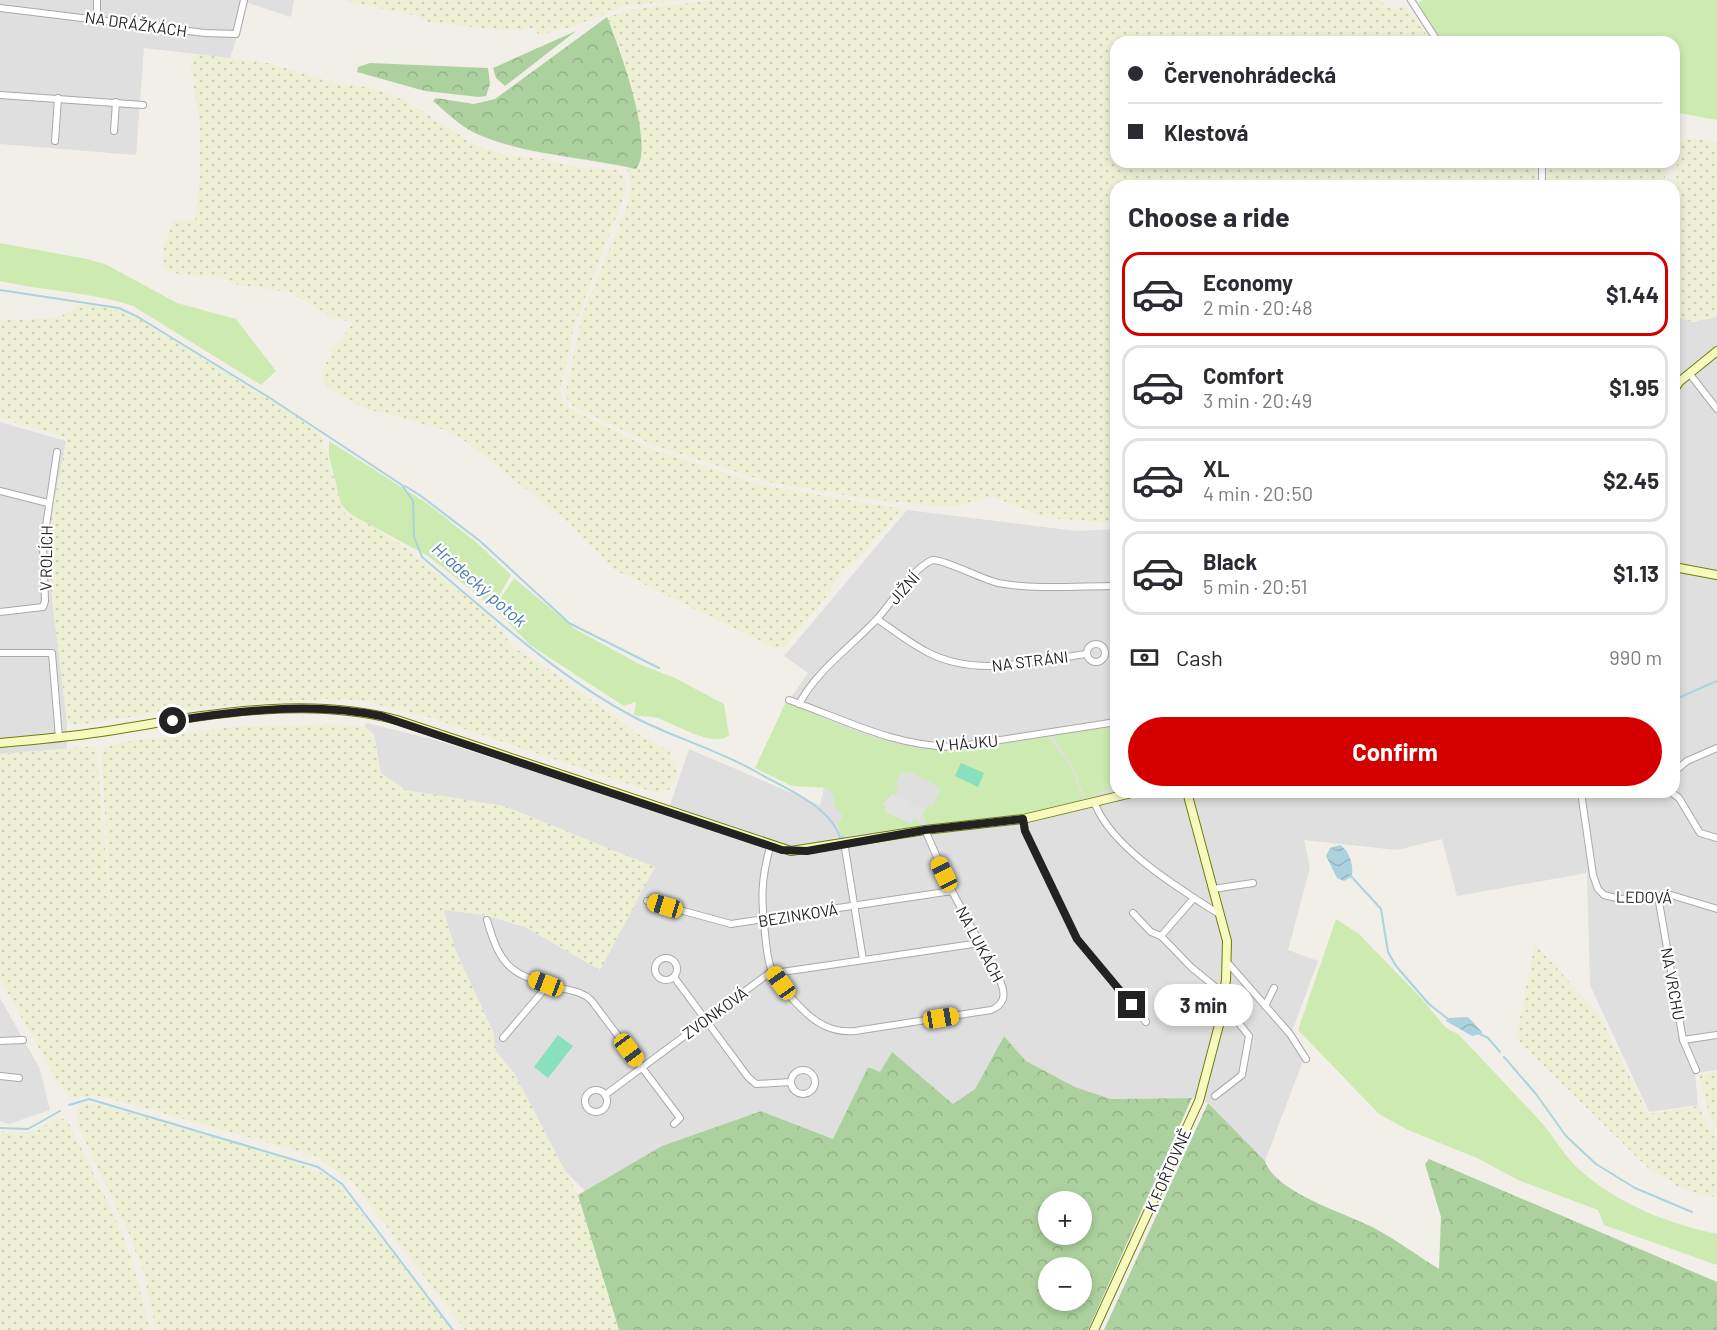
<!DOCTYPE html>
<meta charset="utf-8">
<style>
body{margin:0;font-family:Barlow,sans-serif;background:#f2f2f3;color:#2b2b33;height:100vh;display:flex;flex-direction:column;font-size:22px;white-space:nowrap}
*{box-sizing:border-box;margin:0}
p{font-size:20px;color:#7c7c81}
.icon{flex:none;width:33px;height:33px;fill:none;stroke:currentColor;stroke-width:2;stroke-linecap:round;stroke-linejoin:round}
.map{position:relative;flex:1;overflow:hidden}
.details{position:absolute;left:1110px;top:180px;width:570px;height:618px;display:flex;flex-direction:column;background:#fff;border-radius:18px;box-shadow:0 3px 9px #0003}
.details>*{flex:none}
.hud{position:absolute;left:1110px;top:36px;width:570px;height:132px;border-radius:18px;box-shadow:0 3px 9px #0003;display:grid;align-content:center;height:132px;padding:0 18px;background:#fff}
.tools{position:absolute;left:1038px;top:1191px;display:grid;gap:12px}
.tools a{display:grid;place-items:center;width:54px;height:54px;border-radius:50%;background:#fff;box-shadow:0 3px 9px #0003;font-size:30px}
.end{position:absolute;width:27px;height:27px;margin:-14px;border:8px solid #222;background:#fff;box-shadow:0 0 0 3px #fff}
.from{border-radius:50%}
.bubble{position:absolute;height:42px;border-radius:21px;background:#fff;box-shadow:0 3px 9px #0003;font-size:20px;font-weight:700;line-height:42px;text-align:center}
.car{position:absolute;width:18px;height:36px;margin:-18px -9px;border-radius:8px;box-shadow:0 0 4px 2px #0007;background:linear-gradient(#f5c518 24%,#345 0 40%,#f5c518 0 76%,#345 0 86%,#f5c518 0)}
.hud b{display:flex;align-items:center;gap:21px;height:57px;font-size:22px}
.hud b+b{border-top:2px solid #e1e1e2}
.hud i{width:15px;height:15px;background:#2b2b33}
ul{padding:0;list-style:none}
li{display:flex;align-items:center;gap:18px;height:84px;margin:0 12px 9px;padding:0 6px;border:3px solid #e1e1e2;border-radius:18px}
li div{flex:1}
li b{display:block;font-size:22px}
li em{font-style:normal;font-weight:700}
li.selected{border-color:#d40000}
li>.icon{width:54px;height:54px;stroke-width:1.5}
h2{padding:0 18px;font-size:27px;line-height:72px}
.pay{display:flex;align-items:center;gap:15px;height:66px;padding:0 18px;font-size:22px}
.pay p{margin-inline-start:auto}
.cta{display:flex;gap:12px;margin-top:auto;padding:12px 18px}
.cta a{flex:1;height:69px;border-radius:36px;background:#d40000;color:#fff;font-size:24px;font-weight:700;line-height:69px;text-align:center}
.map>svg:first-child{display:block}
.residential{fill:#e0dfdf}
.farmland{fill:url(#farmland-dots)}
.grass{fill:#cdebb0}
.forest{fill:url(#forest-crowns);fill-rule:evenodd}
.pitch{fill:#88e0be}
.parking{fill:#e2e2e2}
.water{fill:url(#water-waves)}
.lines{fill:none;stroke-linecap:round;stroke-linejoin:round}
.stream{stroke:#aad3df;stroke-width:2}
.street-casing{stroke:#a9a9a9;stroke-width:8}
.secondary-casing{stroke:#707d05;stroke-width:10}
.street{stroke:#fff;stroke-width:6}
.secondary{stroke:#f7fabf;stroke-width:8}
.route{stroke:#222;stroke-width:8}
.labels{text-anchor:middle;stroke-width:4.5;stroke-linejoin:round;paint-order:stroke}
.street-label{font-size:16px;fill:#222;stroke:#fff}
.water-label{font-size:18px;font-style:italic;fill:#4a7aab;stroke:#fff}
</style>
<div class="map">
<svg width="1717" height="1330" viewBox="0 0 1717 1330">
<defs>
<pattern id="farmland-dots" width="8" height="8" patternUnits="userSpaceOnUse" patternTransform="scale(1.5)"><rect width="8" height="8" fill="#eef0d5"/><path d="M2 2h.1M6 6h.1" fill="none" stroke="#ccceb7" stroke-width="1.8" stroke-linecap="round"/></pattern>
<pattern id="forest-crowns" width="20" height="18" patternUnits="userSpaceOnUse" patternTransform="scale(1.5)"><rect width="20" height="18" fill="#add19e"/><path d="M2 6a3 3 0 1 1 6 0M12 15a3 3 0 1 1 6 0" fill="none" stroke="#95b388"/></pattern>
<pattern id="water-waves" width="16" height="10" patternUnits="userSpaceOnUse" patternTransform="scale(1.5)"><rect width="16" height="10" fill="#aad3df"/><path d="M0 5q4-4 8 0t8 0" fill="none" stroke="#92b5bf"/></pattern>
</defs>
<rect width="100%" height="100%" fill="#f2efe9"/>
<g class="residential">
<path d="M0 0H294L291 17 248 3 230 58 144 48 136 155 0 144Z"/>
<path d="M1677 317 1693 322 1717 317V1070L1695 1073 1698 1105 1649 1112 1590 985 1587 873 1457 896 1442 839 1397 850 1304 840 1310 868 1288 950 1318 961 1289 1040 1303 1061 1265 1161 1208 1103 1192 1098 1111 1099 1075 1087 1026 1061 1004 1036 975 1089 953 1104 868 1067 833 1139 761 1111 662 1146 586 1192 561 1167 514 1073 495 1052 493 1032 455 949 443 909 484 915 525 927 600 970 418 793 406 790 381 774 374 734 365 727 366 723 436 740 667 814 689 749 820 805 837 732 785 706 808 673 784 656 907 510 1076 531 1116 529V792H1674V318Z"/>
<path d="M0 422 66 441 51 523 49 572 67 723V749L0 754Z"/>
<path d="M0 998 40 1069 50 1110 9 1124 0 1121Z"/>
</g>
<g class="farmland">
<path d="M341 0H685L624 6 574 26 539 35 533 28 509 31 428 22 418 16Z"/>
<path d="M714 0H1380L1385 6 1393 10 1406 5 1431 42H1116V162H1536L1535 186H1116V523L1047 518 991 496 960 506H932L861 498 768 482 653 445 573 406 565 396 582 316 629 201 631 188 627 167 636 169 640 165 642 151 622 53 607 17 630 10Z"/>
<path d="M195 54 268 63 335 83 373 88 406 101 477 146 501 154 543 159 574 167 617 170 625 179 626 191 574 327 560 393 565 406 649 448 765 486 902 509 853 564 842 569 828 595 785 647H772L615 570 563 518 461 438 445 430 364 408 340 395 324 384 322 372 332 350 352 325 351 322 332 317 290 292 238 285 224 278 184 275 167 271 164 267V246L173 221 195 220 200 178V125L190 62Z"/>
<path d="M1691 138 1717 143V317L1693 322 1678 318 1674 312 1677 142Z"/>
<path d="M1549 162H1668L1663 186H1548Z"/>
<path d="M91 304 109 306 139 319 295 415 321 436 345 514 366 522 407 549 492 618 513 647 556 674 641 736 669 751 676 765 677 778 668 791 656 793 432 718 360 700 327 699 201 707 76 725 67 723 49 572 51 517 67 438 0 418V320L58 318 79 305Z"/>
<path d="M336 724 365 727 373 734 381 773 406 790 504 806 655 867 600 970 525 927 484 915 443 910 455 949 493 1032 496 1051 514 1073 578 1195 619 1330H465L355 1185 316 1156 119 1101 99 1096 70 1097 63 1091 0 979V754L96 746 113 934 101 755 105 748 111 744 232 727Z"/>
<path d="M1535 944 1600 1016 1648 1114 1698 1106 1717 1140V1197L1700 1195 1677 1186 1647 1167 1516 1038Z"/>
<path d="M1717 1071V1130L1709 1114 1699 1075Z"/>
<path d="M91 1102 290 1159 335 1179 452 1330H156L144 1275 130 1236 78 1126 77 1109 83 1103Z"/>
<path d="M56 1117 67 1120 114 1215 132 1259 150 1330H0V1131L16 1134 29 1132 43 1127Z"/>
</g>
<g class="grass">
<path d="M1423 0H1717V120L1674 112V42H1443L1419 9V2Z"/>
<path d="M0 243 87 259 107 265 177 303 236 319 276 371 261 385 133 306C91 292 43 291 0 281Z"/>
<path d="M329 441 428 504 477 543 511 575 493 607 428 556 350 514 341 504 329 456Z"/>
<path d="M514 578 575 629 641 665 675 678 724 704 729 735C715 749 674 724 658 718 651 716 641 717 634 715L636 702 624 706 530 645 494 608Z"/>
<path d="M786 702C834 723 886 747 939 750 975 751 1013 741 1048 736L1072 768 1083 800 1077 801 1078 804 1026 815 927 825 923 814 929 804 933 806 941 788 909 771 907 774 901 772 895 785 899 788 895 795 892 794 883 804 911 823 914 818 917 819 919 826 841 836 838 824 843 816 834 805V797L828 788 792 786 755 768Z"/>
<path d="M1116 725V786L1085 799 1074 768 1051 735Z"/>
<path d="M1336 919 1359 934 1421 998 1446 1028 1458 1034C1486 1063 1513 1092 1540 1121 1555 1137 1564 1157 1581 1171 1618 1204 1669 1224 1717 1234V1265L1604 1225 1598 1210 1518 1180 1477 1158 1408 1130 1379 1114 1298 1030Z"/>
</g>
<g class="forest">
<path d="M607 17C618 44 656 146 636 169 586 157 524 155 477 134 460 126 447 113 433 101L436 98 474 104 495 99Z"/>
<path d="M576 31 505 86 496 78 493 68Z"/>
<path d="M370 63 488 68 490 84 486 96 479 97 425 91 357 72 358 67Z"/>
<path d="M1004 1036 1026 1061 1075 1087 1111 1099 1192 1098 1088 1330H619L578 1195 662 1146 761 1111 833 1139 868 1067 880 1072 892 1052 953 1104 975 1089ZM1048 1202H1082V1234H1048ZM1048 1268H1082V1300H1048Z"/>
<path d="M1208 1103 1265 1161C1275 1193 1348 1214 1376 1229 1398 1241 1418 1256 1439 1269L1441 1217 1425 1164 1429 1159 1717 1282V1330H1104Z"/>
</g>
<g class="pitch">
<path d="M961 763 984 773 978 787 955 776Z"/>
<path d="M558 1035 573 1046 548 1078 534 1067Z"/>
</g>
<path class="parking" d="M892 794 912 803 910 809 914 810 916 805 925 809 919 821 914 818 911 824 884 811 886 806 883 804Z"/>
<g class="water">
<path d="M1340 845C1349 850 1355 868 1351 877L1344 881 1337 878 1326 856 1330 848Z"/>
<path d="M1468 1017 1482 1032 1481 1034 1472 1036 1446 1021 1448 1018Z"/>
</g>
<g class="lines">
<g class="stream">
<path d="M0 290 119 308 138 317 270 398 402 485 413 501 414 537 422 557C489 613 554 674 632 716 673 738 720 750 760 774 787 789 831 807 840 838L843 837"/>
<path d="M405 486 421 496 480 541 569 623 659 668"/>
<path d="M1678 698 1717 681"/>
<path d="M1350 875 1381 909 1388 952 1396 966 1429 1004 1448 1019"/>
<path d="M1480 1034 1488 1038 1500 1052"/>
<path d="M1504 1057 1536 1094 1566 1136 1596 1164 1635 1188 1692 1212"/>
<path d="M69 1105 89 1099 318 1167 342 1184 453 1330"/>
<path d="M0 1128 28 1129 60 1111"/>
</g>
<g class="street-casing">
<g id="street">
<path d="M1411 0 1438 42"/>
<path d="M0 8 205 33 236 34 244 0"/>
<path d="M97 18V0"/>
<path d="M0 95 143 105"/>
<path d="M114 131 116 102"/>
<path d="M55 141 58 98"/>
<path d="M1542 186V162"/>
<path d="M1689 373 1717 409"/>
<path d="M0 491 48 503"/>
<path d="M0 612 43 607 45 601 43 546 57 452"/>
<path d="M877 619C893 630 910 643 927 652 976 678 1034 661 1086 654"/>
<circle cx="1096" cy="653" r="9"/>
<path d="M0 653H52L59 738"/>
<path d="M789 700C846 720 892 746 955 747L1116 722"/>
<path d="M799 704C817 670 852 646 878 618 894 600 910 571 932 560 944 559 981 579 998 583 1036 590 1078 586 1116 586"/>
<path d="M1674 772 1687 761 1717 748"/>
<path d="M1581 792 1593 875 1598 889 1604 895 1620 899 1671 895 1717 909"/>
<path d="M1671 792 1679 798 1700 833 1717 838"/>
<path d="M1095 804C1113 849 1180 889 1219 914"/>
<path d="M1023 819 1025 831 1077 939 1146 1022"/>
<path d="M844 842 863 960"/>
<path d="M770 847C761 880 761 899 765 933 766 945 767 957 771 969 777 983 791 998 802 1009 817 1024 833 1033 855 1031L991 1010C1004 1005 1006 995 1001 983L952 891 925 830"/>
<path d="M1213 889 1253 883"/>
<path d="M1658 896 1683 1040 1696 1070"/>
<path d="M1194 898 1161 936 1191 967 1224 994"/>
<path d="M647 901 731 924 952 891"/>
<path d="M1133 913 1151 932 1161 936"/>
<path d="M487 920C501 969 512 975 561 988 572 991 583 992 591 1000L680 1118 674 1124"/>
<circle cx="666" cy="969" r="11"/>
<path d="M1227 962 1290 1034 1306 1059"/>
<path d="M674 977 748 1077 756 1084 791 1082"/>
<path d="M1265 1006 1274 988"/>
<path d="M503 1038 543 991 546 984"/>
<path d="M1683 1040 1717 1035"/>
<path d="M0 1041 23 1040"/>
<circle cx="803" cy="1082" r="12"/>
<path d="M0 1076 19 1078"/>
<circle cx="596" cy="1101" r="11"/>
<path d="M605 1095 772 971 782 972 980 943"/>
<path d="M1215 1096 1242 1075 1249 1036 1223 1003"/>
</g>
</g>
<g class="secondary-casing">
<g id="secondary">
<path d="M1674 390 1679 382 1717 351"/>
<path d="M1674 567 1717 575"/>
<path d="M0 743C34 740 67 737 101 732 197 717 301 694 397 720L791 851 925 830 1023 819 1136 792"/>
<path d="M1094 1330 1199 1101 1219 1025 1226 980 1227 941 1187 792"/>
</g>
</g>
<use href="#street" class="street"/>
<use href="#secondary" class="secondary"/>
</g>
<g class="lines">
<path class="route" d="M173 721C241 710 313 702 381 716L782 850 807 851 925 830 1023 819 1025 831 1077 939 1132 1005"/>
</g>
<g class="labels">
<g class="street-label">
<text transform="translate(136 24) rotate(8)" y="6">NA DRÁŽKÁCH</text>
<text transform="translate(46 558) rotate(-89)" y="6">V ROLÍCH</text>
<text transform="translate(904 588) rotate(-48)" y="6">JIŽNÍ</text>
<text transform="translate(1030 661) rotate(-7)" y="6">NA STRÁNI</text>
<text transform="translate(967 743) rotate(-5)" y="6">V HÁJKU</text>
<text transform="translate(1644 897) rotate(1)" y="6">LEDOVÁ</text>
<text transform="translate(798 915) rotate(-9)" y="6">BEZINKOVÁ</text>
<text transform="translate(980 944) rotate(62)" y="6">NA LUKÁCH</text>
<text transform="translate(1673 984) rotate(80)" y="6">NA VRCHU</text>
<text transform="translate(715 1013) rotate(-36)" y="6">ZVONKOVÁ</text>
<text transform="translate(1168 1170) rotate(-66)" y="6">K FOŘTOVNĚ</text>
</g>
<g class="water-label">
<text transform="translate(479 585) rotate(41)" y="6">Hrádecký potok</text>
</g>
</g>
</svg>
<div class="tools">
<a>+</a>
<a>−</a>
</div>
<i class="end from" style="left:173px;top:721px"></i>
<i class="end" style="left:1132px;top:1005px"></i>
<div class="bubble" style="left:1154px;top:984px;width:99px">3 min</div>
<i class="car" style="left:944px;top:874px;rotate:334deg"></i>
<i class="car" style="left:665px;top:906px;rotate:287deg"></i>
<i class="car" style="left:781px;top:983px;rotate:325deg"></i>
<i class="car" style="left:546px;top:984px;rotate:291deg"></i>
<i class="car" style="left:941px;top:1018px;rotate:81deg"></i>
<i class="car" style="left:629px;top:1050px;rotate:143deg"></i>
<div class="hud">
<b><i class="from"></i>Červenohrádecká</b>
<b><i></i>Klestová</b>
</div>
<section class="details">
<h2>Choose a ride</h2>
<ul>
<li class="selected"><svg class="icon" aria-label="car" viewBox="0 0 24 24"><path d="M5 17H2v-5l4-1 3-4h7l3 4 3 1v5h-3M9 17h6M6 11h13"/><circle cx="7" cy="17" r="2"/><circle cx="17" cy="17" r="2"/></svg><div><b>Economy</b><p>2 min · 20:48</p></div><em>$1.44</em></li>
<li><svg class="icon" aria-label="car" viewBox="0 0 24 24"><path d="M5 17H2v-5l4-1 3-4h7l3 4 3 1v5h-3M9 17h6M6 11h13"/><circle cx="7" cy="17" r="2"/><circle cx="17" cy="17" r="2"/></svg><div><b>Comfort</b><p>3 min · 20:49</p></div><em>$1.95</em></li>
<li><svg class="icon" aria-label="car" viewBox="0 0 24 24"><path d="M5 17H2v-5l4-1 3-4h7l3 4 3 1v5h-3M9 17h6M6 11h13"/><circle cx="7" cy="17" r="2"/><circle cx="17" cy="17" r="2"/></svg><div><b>XL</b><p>4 min · 20:50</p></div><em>$2.45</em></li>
<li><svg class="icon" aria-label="car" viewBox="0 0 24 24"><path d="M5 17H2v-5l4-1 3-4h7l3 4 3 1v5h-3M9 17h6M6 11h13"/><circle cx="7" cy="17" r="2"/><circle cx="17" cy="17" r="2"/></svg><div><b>Black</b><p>5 min · 20:51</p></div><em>$1.13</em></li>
</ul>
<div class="pay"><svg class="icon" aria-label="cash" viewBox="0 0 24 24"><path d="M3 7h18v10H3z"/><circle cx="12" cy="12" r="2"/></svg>Cash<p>990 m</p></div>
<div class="cta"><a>Confirm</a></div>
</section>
</div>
